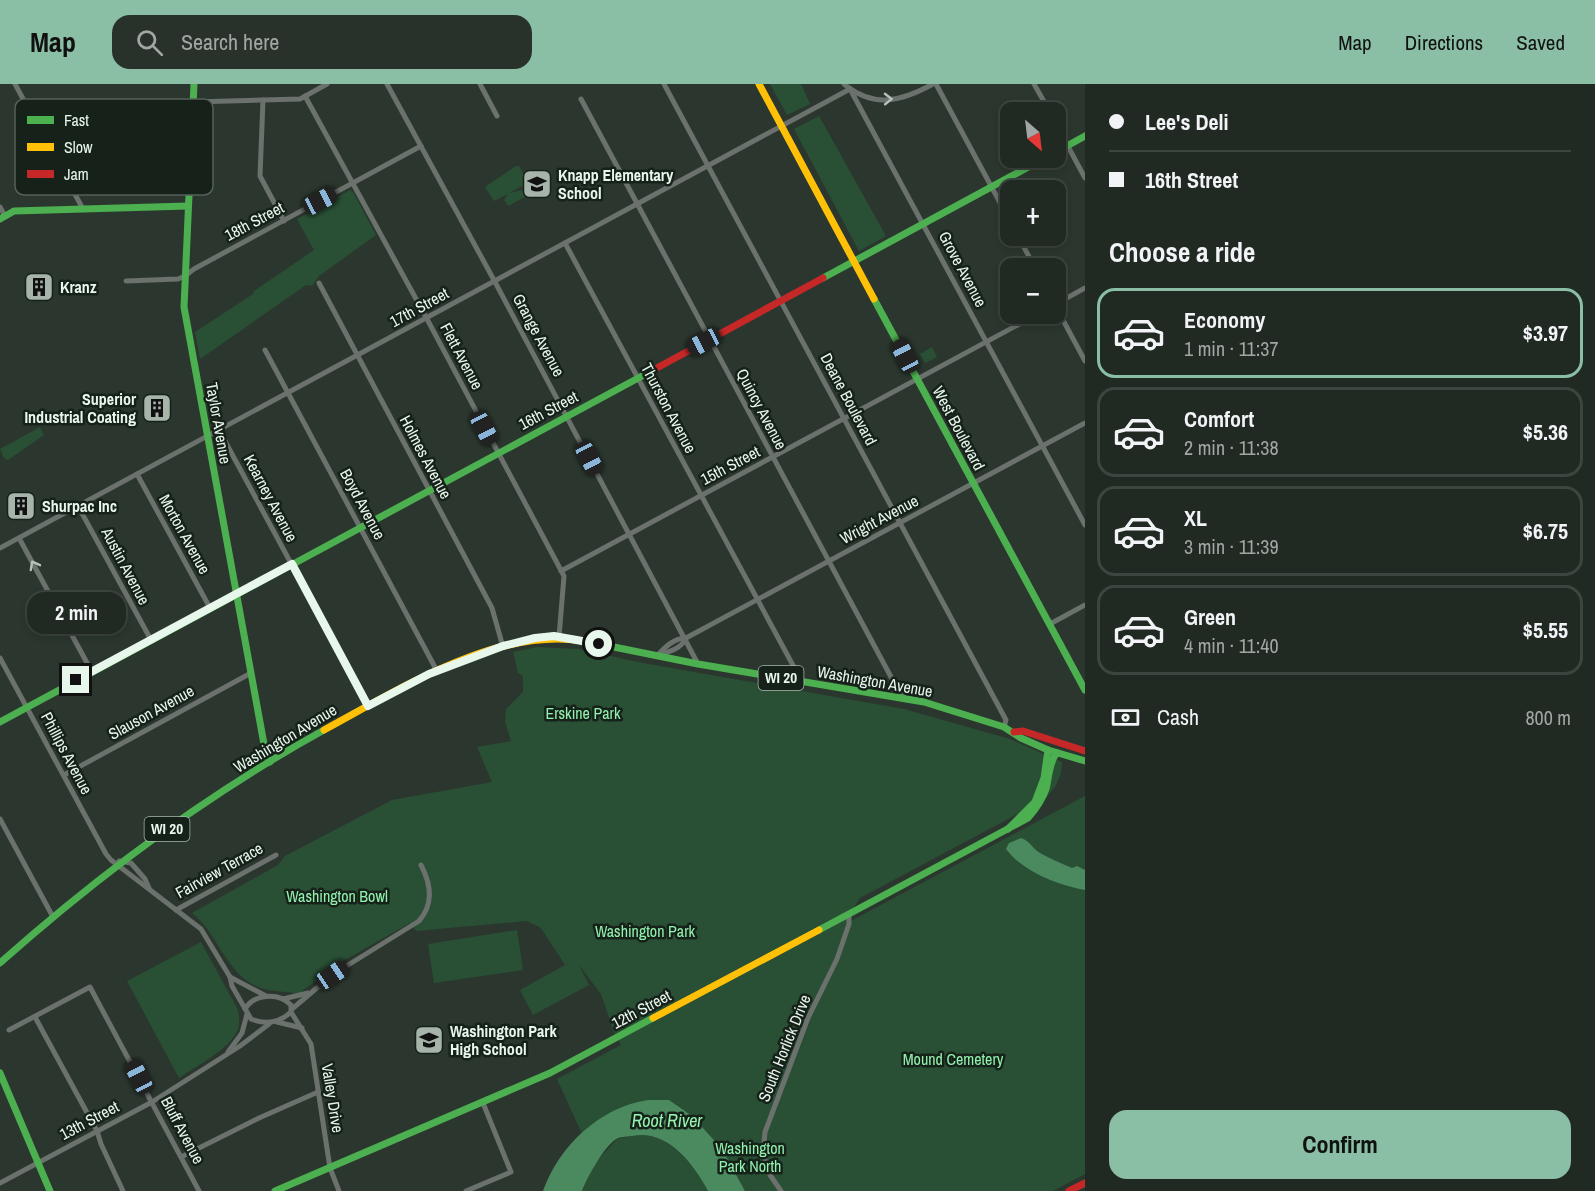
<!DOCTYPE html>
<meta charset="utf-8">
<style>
body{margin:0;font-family:"Archivo Narrow",sans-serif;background:#28312a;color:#f1f3f6;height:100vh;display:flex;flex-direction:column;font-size:22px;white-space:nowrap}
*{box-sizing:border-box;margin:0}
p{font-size:20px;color:#a2a6a5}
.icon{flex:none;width:33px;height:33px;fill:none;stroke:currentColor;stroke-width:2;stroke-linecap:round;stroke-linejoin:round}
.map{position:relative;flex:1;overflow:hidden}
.panel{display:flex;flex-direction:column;background:#202922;width:510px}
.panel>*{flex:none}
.hud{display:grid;align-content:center;height:132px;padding:0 24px;background:#202922}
.needle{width:39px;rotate:152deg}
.tools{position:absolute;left:1000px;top:18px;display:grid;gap:12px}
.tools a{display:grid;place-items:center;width:66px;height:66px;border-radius:12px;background:#202922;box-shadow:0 3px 9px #0003,0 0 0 2px #3d4540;font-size:30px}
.end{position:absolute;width:27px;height:27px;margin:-14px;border:8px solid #e8f7ec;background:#111;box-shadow:0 0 0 3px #111}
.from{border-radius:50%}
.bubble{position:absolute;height:42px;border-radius:18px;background:#202922;box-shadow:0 3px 9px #0003,0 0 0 2px #3d4540;font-size:20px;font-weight:800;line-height:42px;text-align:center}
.car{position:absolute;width:18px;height:36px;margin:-18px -9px;border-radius:8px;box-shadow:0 0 4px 2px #0007;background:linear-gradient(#222 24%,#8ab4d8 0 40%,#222 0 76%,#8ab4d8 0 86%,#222 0)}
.hud b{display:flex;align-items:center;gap:21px;height:57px;font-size:22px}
.hud b+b{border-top:2px solid #3d4540}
.hud i{width:15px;height:15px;background:#f1f3f6}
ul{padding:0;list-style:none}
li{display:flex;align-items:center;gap:18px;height:90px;margin:0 12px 9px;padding:0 12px;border:3px solid #3d4540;border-radius:18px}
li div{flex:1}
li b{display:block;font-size:22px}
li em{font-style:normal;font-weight:800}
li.selected{border-color:#8abfa5}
li>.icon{width:54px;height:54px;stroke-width:1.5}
h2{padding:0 24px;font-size:27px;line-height:72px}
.pay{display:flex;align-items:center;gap:15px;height:66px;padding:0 24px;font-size:22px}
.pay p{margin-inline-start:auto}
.button{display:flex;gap:12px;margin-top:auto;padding:12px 24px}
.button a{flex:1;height:69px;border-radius:18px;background:#8abfa5;color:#111;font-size:24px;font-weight:800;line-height:69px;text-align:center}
header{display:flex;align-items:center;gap:36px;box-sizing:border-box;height:84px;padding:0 30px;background:#8abfa5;color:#111}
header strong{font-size:28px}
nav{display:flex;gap:33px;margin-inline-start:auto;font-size:21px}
.search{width:420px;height:54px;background:#28312a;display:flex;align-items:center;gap:15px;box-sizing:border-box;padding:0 21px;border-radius:18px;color:#a2a6a5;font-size:22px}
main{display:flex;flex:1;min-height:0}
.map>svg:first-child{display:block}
.green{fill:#294f35}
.water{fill:#4a8a5e}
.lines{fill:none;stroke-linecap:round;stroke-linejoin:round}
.street{stroke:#6b716c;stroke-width:5}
.fast{stroke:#4caf50;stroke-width:7}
.slow{stroke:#ffc107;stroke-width:7}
.jam{stroke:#c62828;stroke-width:7}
.oneway{stroke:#b6c1b9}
.route{stroke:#e8f7ec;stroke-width:8}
.labels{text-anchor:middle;stroke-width:5;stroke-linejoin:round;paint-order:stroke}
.shield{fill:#162119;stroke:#a9b7ad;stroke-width:1.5}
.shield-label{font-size:15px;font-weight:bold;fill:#e8f7ec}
.poi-label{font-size:16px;font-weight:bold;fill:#e8f7ec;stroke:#162119;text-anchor:start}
.street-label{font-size:16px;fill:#e8f7ec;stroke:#162119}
.park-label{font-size:16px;fill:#91f2ae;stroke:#162119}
.water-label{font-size:18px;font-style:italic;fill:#95f5b1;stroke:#162119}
.key{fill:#162119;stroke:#556158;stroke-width:1.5}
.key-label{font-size:16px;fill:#e8f7ec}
</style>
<header>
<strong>Map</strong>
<div class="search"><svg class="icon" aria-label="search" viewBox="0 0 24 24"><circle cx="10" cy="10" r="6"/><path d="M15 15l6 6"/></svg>Search here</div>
<nav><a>Map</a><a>Directions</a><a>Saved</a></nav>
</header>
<main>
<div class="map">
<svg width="1085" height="1107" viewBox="0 0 1085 1107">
<rect width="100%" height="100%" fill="#2b372e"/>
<g class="green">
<path d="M770 0H801L810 20 787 31Z"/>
<path d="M819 32 886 152 859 167 794 45Z"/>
<path d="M516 82H519L528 99 509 109 526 105 527 112 508 122 504 116 508 110 494 117 485 103Z"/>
<path d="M350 106 353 108 376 151 319 192 312 202 306 201 200 275 195 248 253 210 254 207 314 166 297 135Z"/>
<path d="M932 263 937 273 925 279 920 270Z"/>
<path d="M40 343 44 351 8 376 4 374 0 365Z"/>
<path d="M537 563 578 565 643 579 904 625 1010 655 1062 678C1062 694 1054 707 1042 717L860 814 849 831 847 839 1085 712V1090L1053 1107H745L722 1065 669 1016C632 1017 609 1025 582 1050L557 995 621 961 614 948 601 910 579 881 589 901 533 931 520 906 565 881 541 844 527 837 416 847 410 839 343 877 298 910C286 907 273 908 261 904 226 892 219 850 192 829L278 781 285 772 392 716 492 698 477 663 511 657 505 638 506 625 523 608V592L518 589 513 568Z"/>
<path d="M517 846 523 886 434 899 428 860Z"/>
<path d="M201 858 238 926C239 932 240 939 238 945 231 965 196 982 179 994L127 897Z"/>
<path d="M643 1049C674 1056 694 1081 708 1107H582L595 1079 617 1055Z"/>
</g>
<g class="water">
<path d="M1021 754C1030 757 1033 765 1040 769 1051 775 1061 779 1072 784L1077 782 1085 786V806C1058 801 1023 788 1006 765L1009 759Z"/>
<path d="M648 1016H669L692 1032 722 1065 745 1107H708C693 1079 667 1045 632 1052 628 1052 622 1053 618 1054 605 1060 587 1094 582 1107H543C559 1062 600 1023 648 1016Z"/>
</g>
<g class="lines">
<g class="street">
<path d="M15 0 83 125"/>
<path d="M387 0 495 198 698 580"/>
<path d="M480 0 497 32"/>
<path d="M664 0 1006 636 1004 643"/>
<path d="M844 0C874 25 902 17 933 0"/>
<path d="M936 0 1011 139"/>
<path d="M1034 0 1050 28"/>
<path d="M305 12 427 235 564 492 559 553"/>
<path d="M581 15 898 606 906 614"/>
<path d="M263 16 260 92 284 137"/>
<path d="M193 18 300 15 327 0"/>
<path d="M1056 40 1085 94"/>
<path d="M50 65 191 58"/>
<path d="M0 123 5 132"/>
<path d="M1018 152 1035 184"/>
<path d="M565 159 802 598"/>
<path d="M126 197 178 195 185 192 194 185 421 62"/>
<path d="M319 199 492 524 503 563"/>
<path d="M1056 220 1085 204"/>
<path d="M1056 223 1085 277"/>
<path d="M265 266 437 587"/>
<path d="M219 346 368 622"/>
<path d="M137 390 210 524"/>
<path d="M78 422 151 556"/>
<path d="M19 454 92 588"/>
<path d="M0 464 850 5 1085 441"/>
<path d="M561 487 1038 230"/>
<path d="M1050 540 1085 521"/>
<path d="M658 571C669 568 681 565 686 554"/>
<path d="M657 572C665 563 674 554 686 554L1085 339"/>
<path d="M0 574 106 770 111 776 201 845 230 893 232 902 251 935C266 941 279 939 291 928"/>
<path d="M64 691 251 589"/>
<path d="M0 735 53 833"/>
<path d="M119 777 131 779 145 795 149 804"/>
<path d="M176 826 276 771"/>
<path d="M230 893 266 912"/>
<path d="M283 915 308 909"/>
<path d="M245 925C254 910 278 908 291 921V928L311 960 330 1084 339 1107"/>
<path d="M292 925 332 891 419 837C434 820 431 800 421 781"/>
<path d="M35 933 97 1047 101 1060 123 1107"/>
<path d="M277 938 302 944"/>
<path d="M9 946 90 903 199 1107"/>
<path d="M228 968 242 949 247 930"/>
<path d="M181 1073 259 1034 318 1008"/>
<path d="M0 1099 152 1018 240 962 269 940"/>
<path d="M466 1107 511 1088 483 1019"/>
<path d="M781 1107 770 1091 763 1070 765 1048 808 934 837 875 849 840V831"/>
</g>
<g class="fast">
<path d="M194 0 184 223 266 671 270 678"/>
<path d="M1056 68 1085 52"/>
<path d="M0 135 14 127 188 122"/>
<path d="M823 194 1045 74"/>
<path d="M874 215 1085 606"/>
<path d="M589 558 698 580 924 618 1004 643 1021 654 1048 666 1085 677"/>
<path d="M0 638 655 285"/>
<path d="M1008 745 1035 718 1044 694 1048 666"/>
<path d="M819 846 1028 734C1036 725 1042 717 1046 705 1049 694 1049 677 1057 669"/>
<path d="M0 879C101 789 206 711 324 646"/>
<path d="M0 989 50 1107"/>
<path d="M275 1107 550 989 653 934"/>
</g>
<g class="slow">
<path d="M759 0 874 215"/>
<path d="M324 646C400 605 500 540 589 558"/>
<path d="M653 934 819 846"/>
</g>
<g class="jam">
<path d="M655 285 823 194"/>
<path d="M1014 648 1023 647 1085 667"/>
<path d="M1069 1107 1085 1099"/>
</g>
</g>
<defs><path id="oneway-chevron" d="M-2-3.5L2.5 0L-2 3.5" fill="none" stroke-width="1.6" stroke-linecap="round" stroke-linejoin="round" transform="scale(1.5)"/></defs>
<g class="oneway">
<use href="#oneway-chevron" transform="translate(888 15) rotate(-1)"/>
<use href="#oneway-chevron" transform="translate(34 481) rotate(-118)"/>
</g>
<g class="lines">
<path class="route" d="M76 596 292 480 368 622 429 590 503 562 535 554 554 552 599 560"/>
</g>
<defs>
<g id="school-square" transform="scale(1.5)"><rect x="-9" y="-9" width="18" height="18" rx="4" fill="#a6b4aa" stroke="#162119"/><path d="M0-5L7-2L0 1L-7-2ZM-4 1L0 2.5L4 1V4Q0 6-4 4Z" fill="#111"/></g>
<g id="building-square" transform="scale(1.5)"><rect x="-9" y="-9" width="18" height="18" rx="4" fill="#a6b4aa" stroke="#162119"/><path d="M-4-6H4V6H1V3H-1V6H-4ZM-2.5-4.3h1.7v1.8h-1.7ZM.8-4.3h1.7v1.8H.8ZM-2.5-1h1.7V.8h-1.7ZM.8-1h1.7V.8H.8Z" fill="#111"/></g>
</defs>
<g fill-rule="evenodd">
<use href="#school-square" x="537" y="100"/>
<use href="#building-square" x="39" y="203"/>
<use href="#building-square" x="157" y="324"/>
<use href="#building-square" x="21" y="422"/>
<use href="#school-square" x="429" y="956"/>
</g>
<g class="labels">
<g class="shield">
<rect x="758.5" y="582" width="45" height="24" rx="4.5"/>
<rect x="144.5" y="733" width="45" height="24" rx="4.5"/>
</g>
<g class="shield-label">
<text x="781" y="599">WI 20</text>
<text x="167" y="750">WI 20</text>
</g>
<g class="poi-label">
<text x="558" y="97">Knapp Elementary<tspan x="558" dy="18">School</tspan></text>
<text x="60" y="209">Kranz</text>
<text x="136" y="321" text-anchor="end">Superior<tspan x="136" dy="18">Industrial Coating</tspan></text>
<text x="42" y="428">Shurpac Inc</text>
<text x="450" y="953">Washington Park<tspan x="450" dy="18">High School</tspan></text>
</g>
<g class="street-label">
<text transform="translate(254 137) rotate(-28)" y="6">18th Street</text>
<text transform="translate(963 185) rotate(62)" y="6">Grove Avenue</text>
<text transform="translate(419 223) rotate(-29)" y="6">17th Street</text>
<text transform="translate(539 251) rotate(62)" y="6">Grange Avenue</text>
<text transform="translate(462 272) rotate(62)" y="6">Flett Avenue</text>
<text transform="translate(849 315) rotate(62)" y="6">Deane Boulevard</text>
<text transform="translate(669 324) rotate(62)" y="6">Thurston Avenue</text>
<text transform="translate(762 325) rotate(62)" y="6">Quincy Avenue</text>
<text transform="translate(548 326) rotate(-28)" y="6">16th Street</text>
<text transform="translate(219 339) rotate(80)" y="6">Taylor Avenue</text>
<text transform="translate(959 344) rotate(62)" y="6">West Boulevard</text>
<text transform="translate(426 373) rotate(62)" y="6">Holmes Avenue</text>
<text transform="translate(730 381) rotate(-28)" y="6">15th Street</text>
<text transform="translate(271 414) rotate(62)" y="6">Kearney Avenue</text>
<text transform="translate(363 420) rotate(62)" y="6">Boyd Avenue</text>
<text transform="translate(879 435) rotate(-28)" y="6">Wright Avenue</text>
<text transform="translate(185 450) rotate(61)" y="6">Morton Avenue</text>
<text transform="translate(126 482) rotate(62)" y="6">Austin Avenue</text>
<text transform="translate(875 597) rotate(10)" y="6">Washington Avenue</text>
<text transform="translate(151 628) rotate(-29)" y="6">Slauson Avenue</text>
<text transform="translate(285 654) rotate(-31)" y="6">Washington Avenue</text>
<text transform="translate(67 669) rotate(62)" y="6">Phillips Avenue</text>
<text transform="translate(219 786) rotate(-29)" y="6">Fairview Terrace</text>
<text transform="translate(641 925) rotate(-28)" y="6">12th Street</text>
<text transform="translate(784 964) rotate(-68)" y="6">South Horlick Drive</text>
<text transform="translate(333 1014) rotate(81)" y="6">Valley Drive</text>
<text transform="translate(89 1036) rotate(-28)" y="6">13th Street</text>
<text transform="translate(183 1046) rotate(62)" y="6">Bluff Avenue</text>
</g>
<g class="park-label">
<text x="583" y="635">Erskine Park</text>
<text x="337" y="818">Washington Bowl</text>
<text x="645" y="853">Washington Park</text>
<text x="953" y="981">Mound Cemetery</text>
<text x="750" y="1070">Washington<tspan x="750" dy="18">Park North</tspan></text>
</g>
<g class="water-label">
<text x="667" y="1043">Root River</text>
</g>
</g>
<rect x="15" y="15" width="198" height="96" rx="9" class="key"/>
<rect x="27" y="32" width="27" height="8" fill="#4caf50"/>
<rect x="27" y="59" width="27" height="8" fill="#ffc107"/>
<rect x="27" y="86" width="27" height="8" fill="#c62828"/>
<g class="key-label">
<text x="64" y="42">Fast</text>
<text x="64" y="69">Slow</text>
<text x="64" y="96">Jam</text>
</g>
</svg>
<div class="tools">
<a><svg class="needle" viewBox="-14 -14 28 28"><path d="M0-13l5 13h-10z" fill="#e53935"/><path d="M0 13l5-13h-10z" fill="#a2a6a5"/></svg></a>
<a>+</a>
<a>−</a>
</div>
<i class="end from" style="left:599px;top:560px"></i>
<i class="end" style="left:76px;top:596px"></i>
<div class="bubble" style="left:27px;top:508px;width:99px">2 min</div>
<i class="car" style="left:320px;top:117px;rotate:62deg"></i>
<i class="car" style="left:704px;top:258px;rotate:242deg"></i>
<i class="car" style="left:905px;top:272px;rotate:332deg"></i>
<i class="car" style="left:484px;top:344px;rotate:152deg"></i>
<i class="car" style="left:589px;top:374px;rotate:152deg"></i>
<i class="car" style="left:332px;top:891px;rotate:56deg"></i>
<i class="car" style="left:139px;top:993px;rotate:332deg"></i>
</div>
<section class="panel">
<div class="hud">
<b><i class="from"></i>Lee's Deli</b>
<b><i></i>16th Street</b>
</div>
<h2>Choose a ride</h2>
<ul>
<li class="selected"><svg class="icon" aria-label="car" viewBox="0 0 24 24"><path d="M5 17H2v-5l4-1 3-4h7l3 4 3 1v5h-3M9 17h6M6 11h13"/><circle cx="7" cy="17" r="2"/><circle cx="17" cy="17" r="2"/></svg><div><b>Economy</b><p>1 min · 11:37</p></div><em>$3.97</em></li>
<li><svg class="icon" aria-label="car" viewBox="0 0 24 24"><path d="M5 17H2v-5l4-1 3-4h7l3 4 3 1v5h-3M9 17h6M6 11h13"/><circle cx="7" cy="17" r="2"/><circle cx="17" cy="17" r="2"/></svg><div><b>Comfort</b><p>2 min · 11:38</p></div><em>$5.36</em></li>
<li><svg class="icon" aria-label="car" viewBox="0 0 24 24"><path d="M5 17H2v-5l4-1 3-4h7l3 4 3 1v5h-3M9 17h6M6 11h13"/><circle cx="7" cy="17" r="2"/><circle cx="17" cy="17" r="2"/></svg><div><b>XL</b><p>3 min · 11:39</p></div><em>$6.75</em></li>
<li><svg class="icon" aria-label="car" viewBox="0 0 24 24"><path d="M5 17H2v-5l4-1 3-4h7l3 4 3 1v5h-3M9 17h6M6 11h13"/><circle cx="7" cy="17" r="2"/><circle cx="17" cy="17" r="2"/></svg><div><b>Green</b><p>4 min · 11:40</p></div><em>$5.55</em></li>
</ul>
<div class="pay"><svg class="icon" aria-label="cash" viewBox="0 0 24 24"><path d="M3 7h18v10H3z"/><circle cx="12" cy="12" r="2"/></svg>Cash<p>800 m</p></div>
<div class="button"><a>Confirm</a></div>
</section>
</main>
